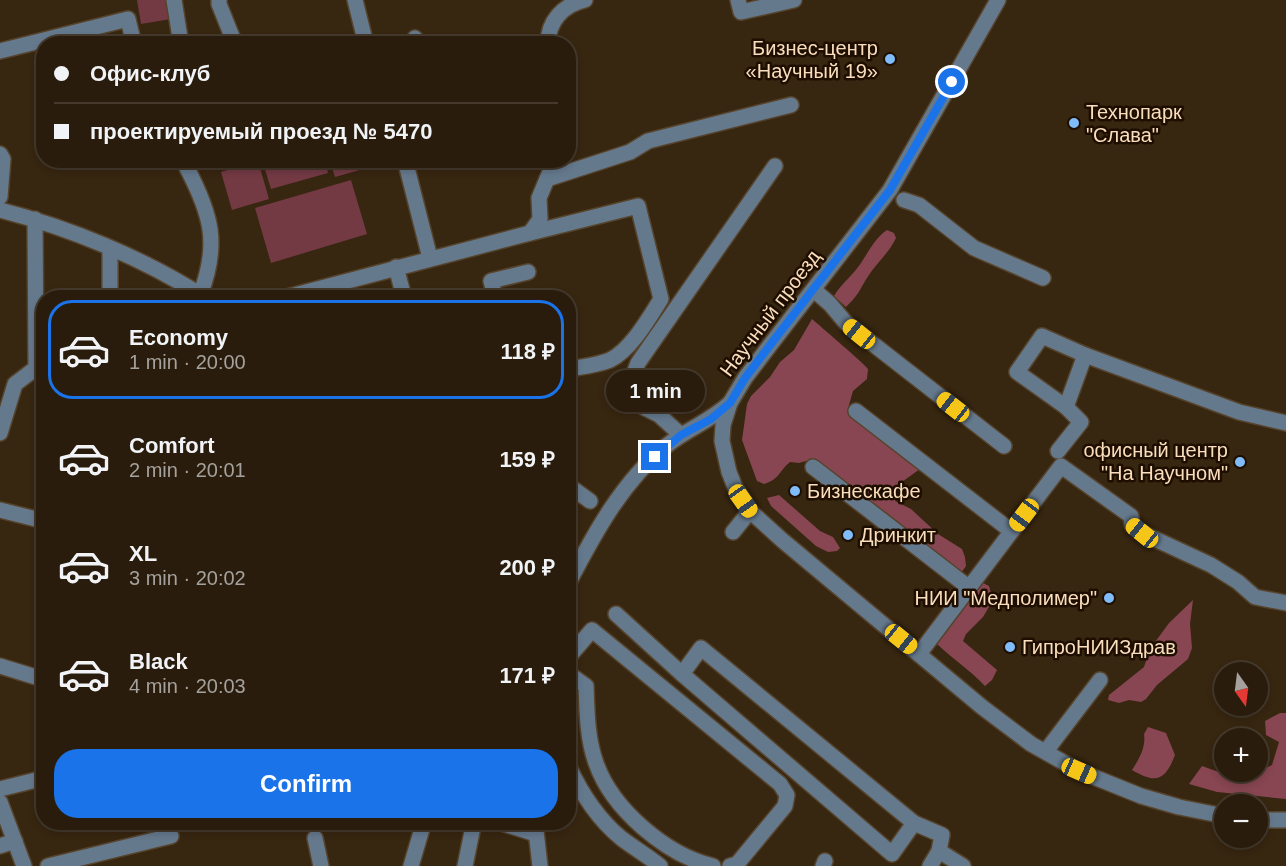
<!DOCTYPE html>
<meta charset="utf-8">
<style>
body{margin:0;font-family:Helvetica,sans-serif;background:#312515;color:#f1f3f6;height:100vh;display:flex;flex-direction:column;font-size:22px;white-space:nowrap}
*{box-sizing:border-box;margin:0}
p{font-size:20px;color:#a5a19d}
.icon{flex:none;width:33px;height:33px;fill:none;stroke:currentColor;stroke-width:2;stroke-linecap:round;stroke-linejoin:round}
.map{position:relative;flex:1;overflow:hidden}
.panel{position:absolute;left:36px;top:290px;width:540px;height:540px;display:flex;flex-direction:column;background:#291c0c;border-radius:24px;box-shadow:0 3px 9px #0003,0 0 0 2px #453a2d}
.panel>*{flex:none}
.hud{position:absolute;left:36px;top:36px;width:540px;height:132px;border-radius:24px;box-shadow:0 3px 9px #0003,0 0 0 2px #453a2d;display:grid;align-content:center;height:132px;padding:0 18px;background:#291c0c}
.needle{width:39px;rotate:166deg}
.buttons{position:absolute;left:1214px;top:662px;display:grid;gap:12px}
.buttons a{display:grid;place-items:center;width:54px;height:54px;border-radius:50%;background:#291c0c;box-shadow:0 3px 9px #0003,0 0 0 2px #453a2d;font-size:30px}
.end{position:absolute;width:27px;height:27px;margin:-14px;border:8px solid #1a73e8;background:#fff;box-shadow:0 0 0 3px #fff}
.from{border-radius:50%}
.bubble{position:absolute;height:42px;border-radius:21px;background:#291c0c;box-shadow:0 3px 9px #0003,0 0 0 2px #453a2d;font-size:20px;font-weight:700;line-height:42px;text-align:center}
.car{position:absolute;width:18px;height:36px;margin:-18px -9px;border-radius:8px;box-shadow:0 0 4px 2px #0007;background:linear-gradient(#f5c518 24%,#345 0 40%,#f5c518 0 76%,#345 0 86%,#f5c518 0)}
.hud b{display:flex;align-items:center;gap:21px;height:57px;font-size:22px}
.hud b+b{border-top:2px solid #453a2d}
.hud i{width:15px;height:15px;background:#f1f3f6}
ul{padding:10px 0 0;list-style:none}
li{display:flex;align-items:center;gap:18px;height:99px;margin:0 12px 9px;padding:0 6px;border:3px solid transparent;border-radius:24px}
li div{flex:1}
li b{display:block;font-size:22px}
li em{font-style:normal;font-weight:700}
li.current{border-color:#1a73e8}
li>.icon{width:54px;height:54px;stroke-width:1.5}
.action{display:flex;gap:12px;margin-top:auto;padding:12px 18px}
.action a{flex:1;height:69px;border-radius:24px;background:#1a73e8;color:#fff;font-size:24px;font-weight:700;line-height:69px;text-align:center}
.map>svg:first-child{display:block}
.green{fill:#743a44}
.forest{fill:#874651}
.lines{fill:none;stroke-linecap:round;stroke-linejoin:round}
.minor-casing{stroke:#56432c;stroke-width:18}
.minor{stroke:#65798d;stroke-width:15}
.route{stroke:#1a73e8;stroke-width:8}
.poi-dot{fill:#81bcfa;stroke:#1e0e00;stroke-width:2}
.labels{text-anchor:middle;stroke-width:5;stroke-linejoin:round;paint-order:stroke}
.poi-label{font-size:20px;fill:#faddbc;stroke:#1e0e00;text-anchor:start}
.street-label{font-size:20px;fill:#faddbc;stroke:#1e0e00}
</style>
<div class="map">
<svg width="1286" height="866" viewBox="0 0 1286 866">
<rect width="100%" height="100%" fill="#372610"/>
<g class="green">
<path d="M137 0H168L171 19 141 24Z"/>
<path d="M284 160 325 161 328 173 271 189 264 166Z"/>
<path d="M258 161 269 199 232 210 221 172Z"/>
<path d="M330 161H379L381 164 335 177Z"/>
<path d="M351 180 367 234 271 263 255 208Z"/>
</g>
<g class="forest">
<path d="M887 230 894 233 896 238C890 251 879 261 871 272 861 286 860 294 846 307L834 296C842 283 853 275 861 263 869 251 875 238 887 230Z"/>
<path d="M812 319C820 326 866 365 868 369 868 371 867 377 867 379L853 391 847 412 920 469 899 484 895 501 911 509 938 534 962 549 965 557 966 566 961 573 813 459 799 463 790 462C779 471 780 479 764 484L757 481 742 440 747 404 751 396 770 377 780 362 794 350Z"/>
<path d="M779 495 820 531 833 537 840 548 837 551 828 552 816 546 771 506 767 498Z"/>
<path d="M983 583 989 586 993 600 983 617 966 634 963 641 997 670 992 680 985 686C970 670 953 659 937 644Z"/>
<path d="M1193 600 1190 624 1192 648 1188 659 1157 685 1146 699 1141 702 1129 700 1119 703 1108 700 1109 695 1144 667 1150 649 1169 623Z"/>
<path d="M1280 713H1286V799L1217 792 1189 784 1202 766C1236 778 1238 782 1272 765L1279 742 1266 735 1265 721Z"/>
<path d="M1148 727 1166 733 1175 755C1165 781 1156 784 1132 770 1139 759 1146 748 1144 734Z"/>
</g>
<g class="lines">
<g class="minor-casing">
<g id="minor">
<path d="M174 0 181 44"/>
<path d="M219 0V4L235 44"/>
<path d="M355 0 366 44"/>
<path d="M738 0 741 12 794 0"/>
<path d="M998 0 890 190 774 340 745 378 730 403 723 425 722 441 729 472 735 487 750 511 782 540 982 707 1031 744 1079 771 1141 796 1179 807 1224 816"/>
<path d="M415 38 416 44"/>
<path d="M548 44C548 21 563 5 585 0"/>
<path d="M0 51 128 19 134 44"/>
<path d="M0 154 3 159 0 197"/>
<path d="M191 160 187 168C211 214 220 244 200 295"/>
<path d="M405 160 430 258"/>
<path d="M547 179 630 152 648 141 791 105"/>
<path d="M904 200 919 205 974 248 1043 278"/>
<path d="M0 210C70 228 143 258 204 297"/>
<path d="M530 233 638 206 661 299C649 318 631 350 610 360 598 365 582 367 568 369"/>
<path d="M396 267 404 297"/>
<path d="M814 290 830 304 846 323 1004 446"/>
<path d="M110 297V249"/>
<path d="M287 297 530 233 540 219 539 198 555 160"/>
<path d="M495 297 491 281 528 272"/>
<path d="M1066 407 1017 372 1042 336 1085 355 1239 412 1286 423"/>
<path d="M856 411 1006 527"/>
<path d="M0 433 15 384 36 368 35 219"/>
<path d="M681 435 659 415 645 408 638 398 633 376 638 363 775 166"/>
<path d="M1058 451 1081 422 1066 407 1085 355"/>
<path d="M813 467 963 583"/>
<path d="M568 485 590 501"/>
<path d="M0 510 44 521"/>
<path d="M733 532 750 511"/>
<path d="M568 584C594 534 622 482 666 446 687 429 709 422 730 403"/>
<path d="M616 614 682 674 892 854 914 823"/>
<path d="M919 654 1061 466 1131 516 1132 525 1142 533 1211 565 1238 582 1255 597 1286 603"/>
<path d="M568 660 572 653 592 630 780 784 787 795 785 806 737 864 730 866"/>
<path d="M0 666 39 678"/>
<path d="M568 673 586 686C587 712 587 738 596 763 612 809 666 855 713 866"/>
<path d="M682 674 701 648 914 823 942 835 939 851 930 866"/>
<path d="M1046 751 1100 680"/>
<path d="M568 765C581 793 598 819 621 838 634 848 648 856 660 866"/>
<path d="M0 789 44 778"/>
<path d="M0 802 24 866"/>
<path d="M1257 820H1286"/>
<path d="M498 822 536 834"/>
<path d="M535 822 540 866"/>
<path d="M315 838 321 866"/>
<path d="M0 846 15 841"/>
<path d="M939 851 963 866"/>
<path d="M48 866 171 836"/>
<path d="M411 866 424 822"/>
<path d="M465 866 474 822"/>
<path d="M823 866 825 861"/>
</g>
</g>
<use href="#minor" class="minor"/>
</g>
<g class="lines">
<path class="route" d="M655 457 681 435 711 419 730 403 745 378 774 340 890 190 952 82"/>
</g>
<g class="poi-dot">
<circle cx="890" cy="59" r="6"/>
<circle cx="1074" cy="123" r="6"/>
<circle cx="1240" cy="462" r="6"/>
<circle cx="795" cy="491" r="6"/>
<circle cx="848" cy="535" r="6"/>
<circle cx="1109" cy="598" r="6"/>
<circle cx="1010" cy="647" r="6"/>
</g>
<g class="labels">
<g class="poi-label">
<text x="878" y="55" text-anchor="end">Бизнес-центр<tspan x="878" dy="23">«Научный 19»</tspan></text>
<text x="1086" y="119">Технопарк<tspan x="1086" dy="23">"Слава"</tspan></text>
<text x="1228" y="457" text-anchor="end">офисный центр<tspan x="1228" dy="23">"На Научном"</tspan></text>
<text x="807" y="498">Бизнескафе</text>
<text x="860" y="542">Дринкит</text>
<text x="1097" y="605" text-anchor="end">НИИ "Медполимер"</text>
<text x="1022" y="654">ГипроНИИЗдрав</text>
</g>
<g class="street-label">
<text transform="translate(770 313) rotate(-53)" y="7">Научный проезд</text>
</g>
</g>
</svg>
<div class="buttons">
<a><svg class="needle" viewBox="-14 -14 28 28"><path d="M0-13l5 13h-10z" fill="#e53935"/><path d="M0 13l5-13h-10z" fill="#a5a19d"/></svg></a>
<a>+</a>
<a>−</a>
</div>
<i class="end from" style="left:952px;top:82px"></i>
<i class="end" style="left:655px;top:457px"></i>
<div class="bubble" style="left:606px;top:370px;width:99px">1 min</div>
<i class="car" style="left:859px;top:334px;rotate:309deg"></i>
<i class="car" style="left:953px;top:407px;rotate:308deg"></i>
<i class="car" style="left:743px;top:501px;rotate:145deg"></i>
<i class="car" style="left:1024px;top:515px;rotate:217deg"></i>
<i class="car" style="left:1142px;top:533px;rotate:309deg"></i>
<i class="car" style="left:901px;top:639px;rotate:129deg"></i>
<i class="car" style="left:1079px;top:771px;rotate:114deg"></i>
<div class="hud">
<b><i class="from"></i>Офис-клуб</b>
<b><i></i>проектируемый проезд № 5470</b>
</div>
<section class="panel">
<ul>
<li class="current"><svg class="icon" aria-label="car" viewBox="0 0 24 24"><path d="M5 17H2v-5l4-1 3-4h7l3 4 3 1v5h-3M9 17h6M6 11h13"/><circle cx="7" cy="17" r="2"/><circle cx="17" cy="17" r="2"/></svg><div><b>Economy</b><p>1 min · 20:00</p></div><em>118 ₽</em></li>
<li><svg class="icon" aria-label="car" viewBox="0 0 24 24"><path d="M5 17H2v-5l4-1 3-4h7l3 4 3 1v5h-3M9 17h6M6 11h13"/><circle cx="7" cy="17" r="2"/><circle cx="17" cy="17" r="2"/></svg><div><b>Comfort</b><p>2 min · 20:01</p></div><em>159 ₽</em></li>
<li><svg class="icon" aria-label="car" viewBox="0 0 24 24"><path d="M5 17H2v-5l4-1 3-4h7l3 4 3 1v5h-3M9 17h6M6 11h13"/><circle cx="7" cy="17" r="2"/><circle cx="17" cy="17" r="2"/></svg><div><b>XL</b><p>3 min · 20:02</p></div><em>200 ₽</em></li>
<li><svg class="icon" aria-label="car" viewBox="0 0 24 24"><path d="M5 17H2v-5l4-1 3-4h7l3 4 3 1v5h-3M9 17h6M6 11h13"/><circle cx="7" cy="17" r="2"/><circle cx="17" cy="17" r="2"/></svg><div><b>Black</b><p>4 min · 20:03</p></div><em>171 ₽</em></li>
</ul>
<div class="action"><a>Confirm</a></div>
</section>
</div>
